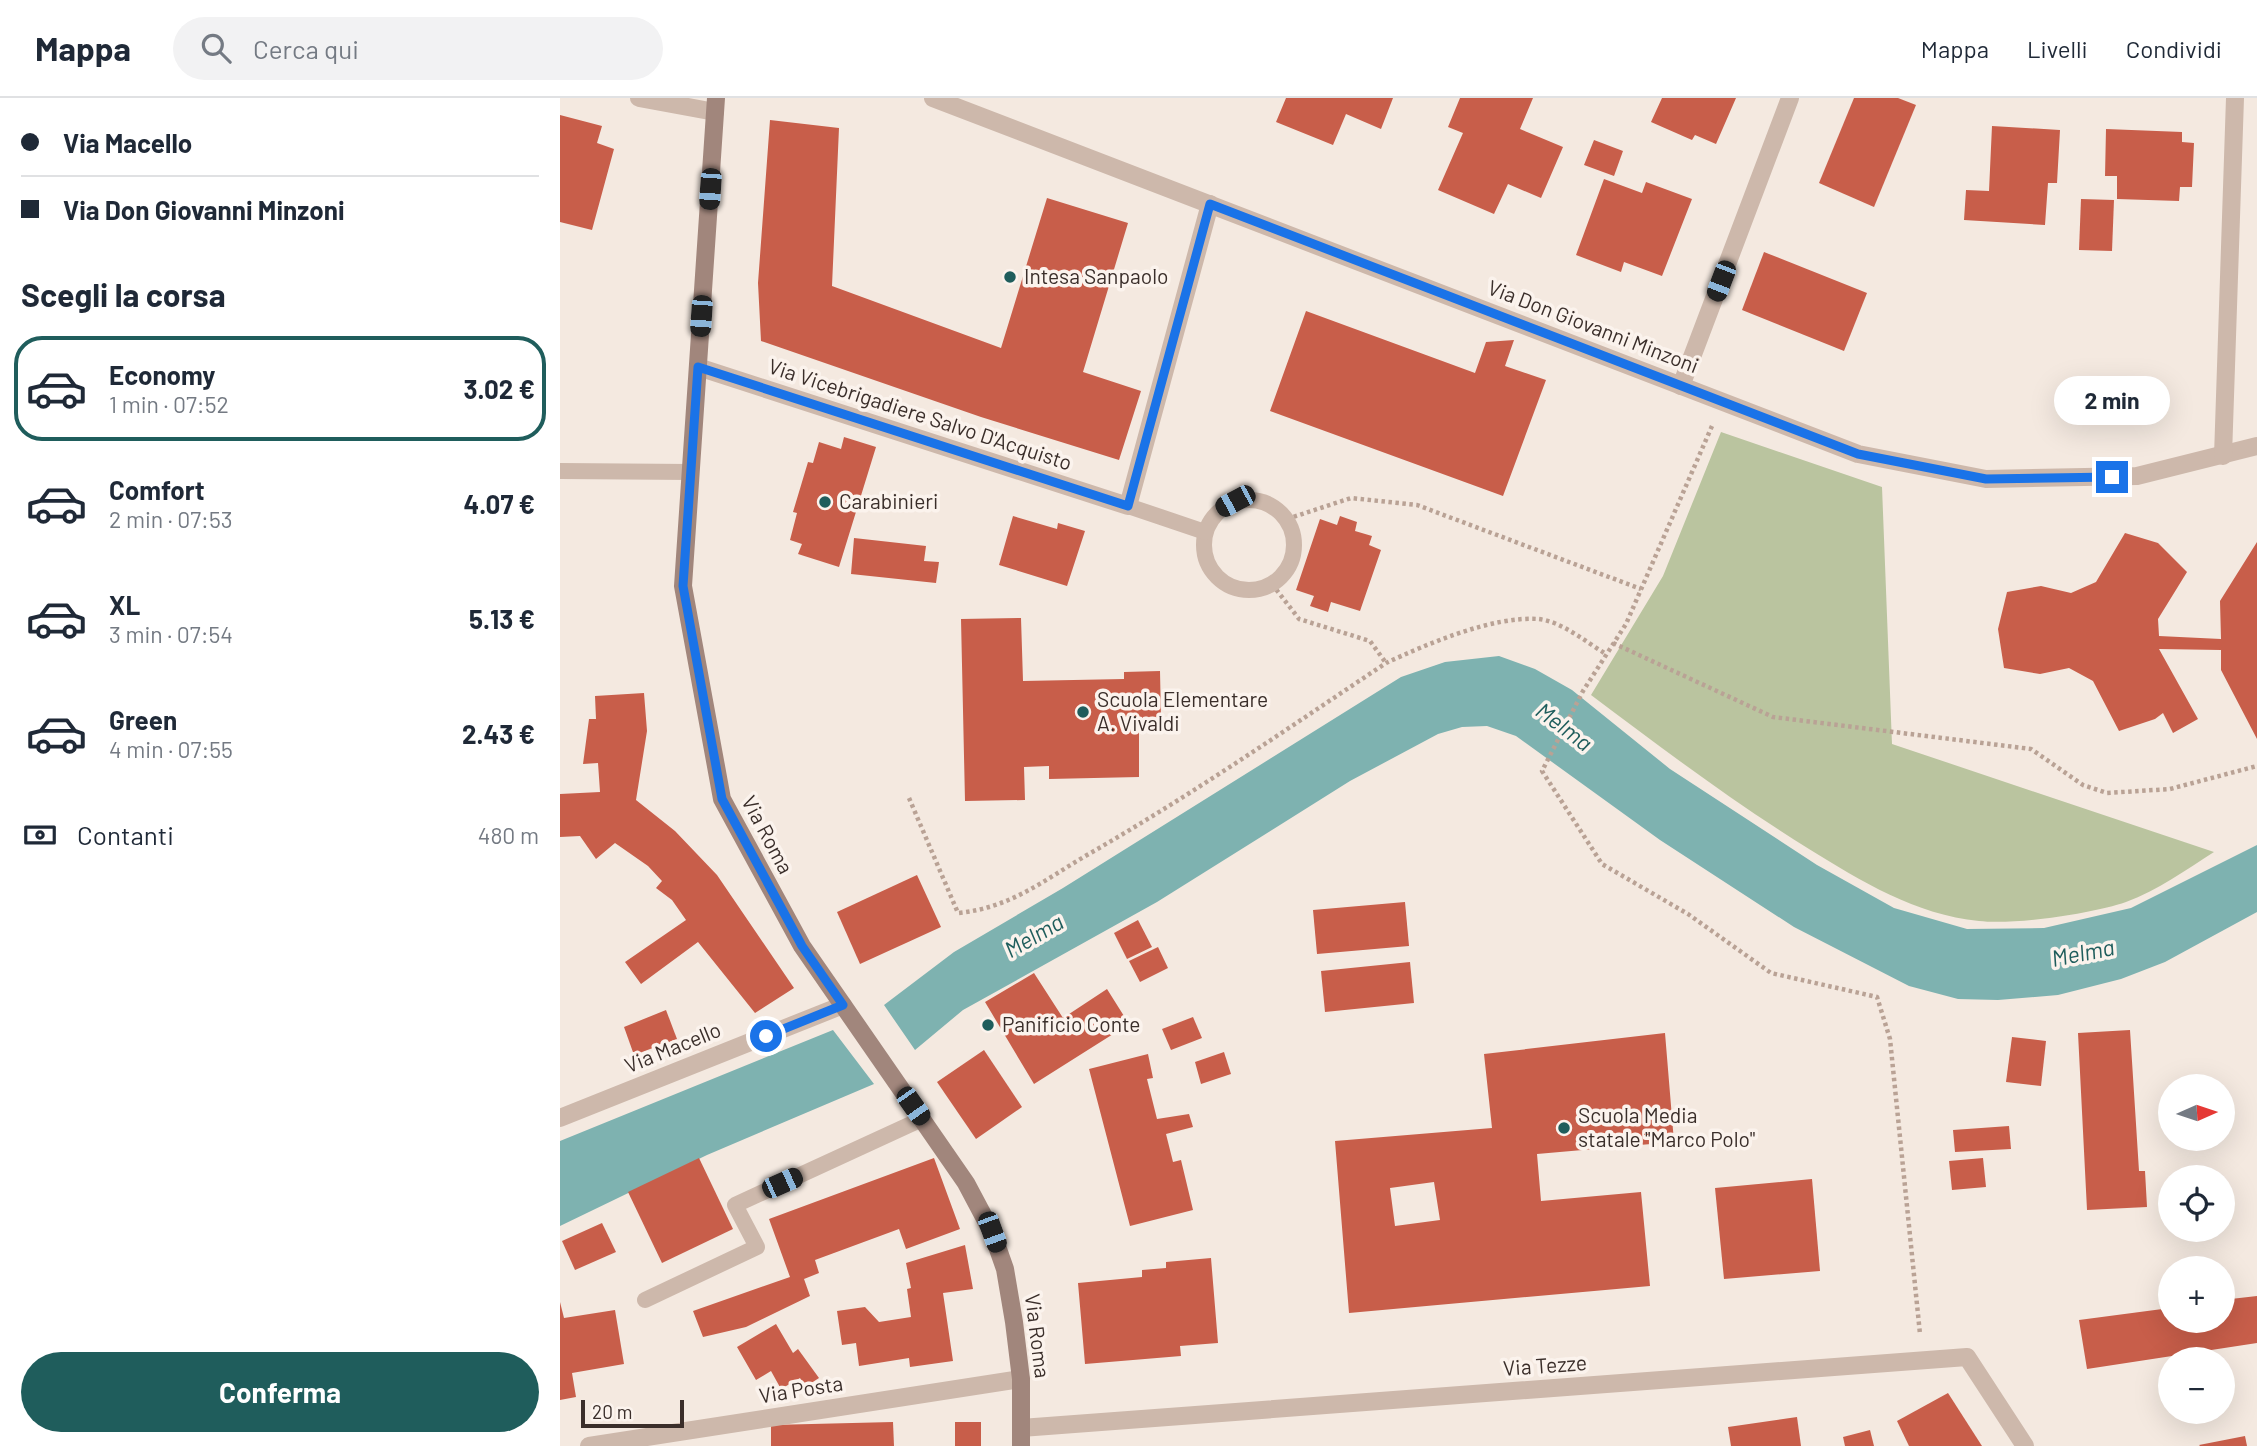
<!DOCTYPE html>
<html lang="it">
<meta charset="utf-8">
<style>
body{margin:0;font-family:Barlow,sans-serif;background:#f2f2f3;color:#1f2937;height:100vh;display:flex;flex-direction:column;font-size:26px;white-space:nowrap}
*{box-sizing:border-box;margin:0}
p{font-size:23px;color:#747a83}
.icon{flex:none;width:38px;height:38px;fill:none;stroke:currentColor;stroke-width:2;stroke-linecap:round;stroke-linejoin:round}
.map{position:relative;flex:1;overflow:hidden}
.drawer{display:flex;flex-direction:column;background:#fff;width:560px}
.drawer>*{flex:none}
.guide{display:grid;align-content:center;height:154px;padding:0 21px;background:#fff}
.needle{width:46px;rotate:87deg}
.fabs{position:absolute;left:1598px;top:976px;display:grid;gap:14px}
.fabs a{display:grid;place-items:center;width:77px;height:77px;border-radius:50%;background:#fff;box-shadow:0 7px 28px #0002;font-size:35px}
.scale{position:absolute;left:21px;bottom:18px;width:103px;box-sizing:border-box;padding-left:7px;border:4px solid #3a2e2a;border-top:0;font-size:19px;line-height:24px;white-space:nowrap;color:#3a2e2a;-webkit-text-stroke:5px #fbf3ed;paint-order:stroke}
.end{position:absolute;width:32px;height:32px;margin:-16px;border:9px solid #1a73e8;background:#fff;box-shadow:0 0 0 4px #fff}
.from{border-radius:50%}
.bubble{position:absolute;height:49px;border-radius:24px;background:#fff;box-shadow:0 7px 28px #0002;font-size:23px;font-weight:700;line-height:49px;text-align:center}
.car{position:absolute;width:21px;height:42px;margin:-21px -10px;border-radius:9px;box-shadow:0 0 5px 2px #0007;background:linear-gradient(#222 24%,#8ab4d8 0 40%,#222 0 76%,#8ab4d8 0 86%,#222 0)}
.guide b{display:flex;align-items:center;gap:24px;height:66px;font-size:26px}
.guide b+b{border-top:2px solid #e0e1e3}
.guide i{width:18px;height:18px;background:#1f2937}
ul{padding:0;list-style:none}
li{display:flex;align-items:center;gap:21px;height:105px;margin:0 14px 10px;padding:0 7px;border:4px solid transparent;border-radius:28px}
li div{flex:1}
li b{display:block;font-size:26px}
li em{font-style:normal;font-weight:700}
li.on{border-color:#1f5d5c}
li>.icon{width:63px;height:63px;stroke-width:1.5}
h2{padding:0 21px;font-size:32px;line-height:84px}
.pay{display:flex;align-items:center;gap:18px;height:77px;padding:0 21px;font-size:26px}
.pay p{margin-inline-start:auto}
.cta{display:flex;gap:14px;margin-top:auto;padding:14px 21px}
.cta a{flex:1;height:80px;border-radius:42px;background:#1f5d5c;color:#fff;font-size:28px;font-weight:700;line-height:80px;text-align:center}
header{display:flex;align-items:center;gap:42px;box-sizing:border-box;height:98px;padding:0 35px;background:#fff;border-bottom:2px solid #e0e1e3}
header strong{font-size:33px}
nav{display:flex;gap:38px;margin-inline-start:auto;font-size:24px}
.search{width:490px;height:63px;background:#f2f2f3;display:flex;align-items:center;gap:18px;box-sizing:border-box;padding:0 24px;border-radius:38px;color:#747a83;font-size:26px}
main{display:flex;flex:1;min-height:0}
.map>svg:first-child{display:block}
.green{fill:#bac49f}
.water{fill:#7eb2b0}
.building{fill:#c85e4a;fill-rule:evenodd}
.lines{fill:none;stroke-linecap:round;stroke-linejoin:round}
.path{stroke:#b9a295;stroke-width:4.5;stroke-dasharray:3.5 3.5;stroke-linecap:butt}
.lane{stroke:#cdb8ab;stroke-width:16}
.street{stroke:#cdb8ab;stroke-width:18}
.secondary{stroke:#a1867c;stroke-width:18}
.route{stroke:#1a73e8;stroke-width:9}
.poi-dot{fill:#1f5d5c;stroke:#fbf3ed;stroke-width:2.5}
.labels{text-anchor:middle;stroke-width:7;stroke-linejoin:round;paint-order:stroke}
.poi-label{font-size:21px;fill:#3a2e2a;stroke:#fbf3ed;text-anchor:start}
.street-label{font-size:21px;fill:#3a2e2a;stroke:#fbf3ed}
.water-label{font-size:23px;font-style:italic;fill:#1f5d5c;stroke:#fbf3ed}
</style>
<header>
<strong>Mappa</strong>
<div class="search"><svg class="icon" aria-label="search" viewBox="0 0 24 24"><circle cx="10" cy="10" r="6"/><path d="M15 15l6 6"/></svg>Cerca qui</div>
<nav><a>Mappa</a><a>Livelli</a><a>Condividi</a></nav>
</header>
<main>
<section class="drawer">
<div class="guide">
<b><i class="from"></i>Via Macello</b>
<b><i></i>Via Don Giovanni Minzoni</b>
</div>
<h2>Scegli la corsa</h2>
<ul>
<li class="on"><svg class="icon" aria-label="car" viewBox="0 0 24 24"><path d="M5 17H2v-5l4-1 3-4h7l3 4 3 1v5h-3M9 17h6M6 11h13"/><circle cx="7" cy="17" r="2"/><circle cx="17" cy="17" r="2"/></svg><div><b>Economy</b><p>1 min · 07:52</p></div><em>3.02 €</em></li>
<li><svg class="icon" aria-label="car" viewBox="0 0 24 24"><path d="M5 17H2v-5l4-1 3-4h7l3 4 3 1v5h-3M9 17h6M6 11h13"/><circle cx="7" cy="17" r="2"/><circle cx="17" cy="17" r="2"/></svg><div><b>Comfort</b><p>2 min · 07:53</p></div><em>4.07 €</em></li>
<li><svg class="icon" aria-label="car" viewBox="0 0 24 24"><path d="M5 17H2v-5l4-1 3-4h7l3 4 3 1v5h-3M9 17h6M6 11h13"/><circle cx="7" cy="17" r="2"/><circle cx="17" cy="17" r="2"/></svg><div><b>XL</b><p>3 min · 07:54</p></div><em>5.13 €</em></li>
<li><svg class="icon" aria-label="car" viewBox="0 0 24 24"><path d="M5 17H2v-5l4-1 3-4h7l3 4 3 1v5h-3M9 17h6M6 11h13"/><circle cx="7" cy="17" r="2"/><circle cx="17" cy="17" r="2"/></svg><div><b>Green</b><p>4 min · 07:55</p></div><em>2.43 €</em></li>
</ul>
<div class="pay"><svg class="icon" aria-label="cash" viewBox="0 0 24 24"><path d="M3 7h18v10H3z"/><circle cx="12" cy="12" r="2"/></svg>Contanti<p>480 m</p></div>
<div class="cta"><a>Conferma</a></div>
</section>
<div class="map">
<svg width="1697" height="1348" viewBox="0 0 1697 1348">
<rect width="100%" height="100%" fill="#f4e9e0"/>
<path class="green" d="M1161 334 1322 389 1332 646 1654 754C1626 772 1598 792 1566 804 1531 816 1455 827 1419 823 1356 817 1301 783 1249 751 1173 704 1103 651 1031 597L1103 478Z"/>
<g class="water">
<path d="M939 558 975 571 1012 592 1110 671 1257 767 1334 810 1407 831 1484 830 1571 810 1697 747V814L1605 864 1561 881 1498 897 1438 902 1398 901 1349 888 1234 829 1100 742 956 638 927 628 902 629 878 636 790 683 597 804 403 912 355 952 324 907 394 854 503 790 841 579 885 564Z"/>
<path d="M273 932 314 986 147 1057 0 1128V1043Z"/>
</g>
<g class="building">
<path d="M726 0H833L821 31 786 16 773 47 716 24Z"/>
<path d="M900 0H973L960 31 1003 49 981 100 948 86 934 116 878 92 903 35 888 29Z"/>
<path d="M1102 0H1176L1156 46 1135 37 1132 42 1091 24Z"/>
<path d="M1294 0H1338L1356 7 1314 109 1259 85Z"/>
<path d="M0 17 42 28 37 45 54 51 32 132 0 124Z"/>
<path d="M210 22 279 30 272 188 441 250 487 100 568 125 523 274 581 293 559 362 421 319 201 243 198 185Z"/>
<path d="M1432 28 1500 32 1497 85H1488L1485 127 1404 122 1406 92 1429 93Z"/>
<path d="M1546 31 1622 34V44L1634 45 1632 89H1620L1619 103 1557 101V78H1545Z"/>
<path d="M1034 42 1063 53 1054 78 1024 67Z"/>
<path d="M1044 81 1082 95 1086 84 1132 101 1102 178 1064 164 1061 174 1016 157Z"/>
<path d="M1521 101 1554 102 1552 153 1519 152Z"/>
<path d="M1204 154 1307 195 1284 253 1182 212Z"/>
<path d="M746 213 915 275 926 244 954 242 945 268 986 282 943 398 710 313Z"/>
<path d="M284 339 316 349 279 469 238 456 242 446 230 442 237 415 233 414 248 364 253 365 259 344 281 351Z"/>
<path d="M453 418 497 431 498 425 525 433 507 488 439 467Z"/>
<path d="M780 418 797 424 795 433 812 438 809 447 821 452 800 513 771 504 768 514 750 508 754 498 736 492 760 421 777 427Z"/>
<path d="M1565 435 1598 445 1627 474 1598 521 1599 538 1661 541 1660 503 1697 444V641L1661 572V552L1599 551 1638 621 1613 635 1603 615 1595 621 1559 633 1533 583 1509 570 1480 576 1444 570 1438 531 1447 494 1481 488 1511 495 1536 484Z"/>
<path d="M294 440 366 448 364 463 379 464 376 485 291 476Z"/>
<path d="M461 520 463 583 564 581V574L600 573 601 621H579V679L489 681V668L464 669 465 702 405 703 401 521Z"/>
<path d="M84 595 87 633 76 702 115 733 157 777 234 890 195 915 138 844 81 886 65 864 126 822 112 802 96 790 102 783 88 768 55 745 36 761 20 738 0 739V696L40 694 38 665 23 666 29 621H36L35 598Z"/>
<path d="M357 777 381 829 300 866 277 814Z"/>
<path d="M845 804 849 848 757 856 753 812Z"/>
<path d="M578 822 592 849 567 861 554 835Z"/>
<path d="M598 849 608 870 580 884 569 863Z"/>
<path d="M850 864 854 905 765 914 761 873Z"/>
<path d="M474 875 503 920 547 891 569 926 474 986 425 904Z"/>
<path d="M106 912 117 941 74 957 64 929Z"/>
<path d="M633 919 642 940 611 952 602 931Z"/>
<path d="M1570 932 1579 1073H1585L1587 1109 1527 1112 1518 935Z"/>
<path d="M1105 935 1114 1044 977 1056 981 1103 1081 1094 1090 1188 789 1215 775 1043 932 1030 924 956ZM874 1084 880 1122 835 1128 830 1090Z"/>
<path d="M1452 939 1486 943 1481 988 1446 984Z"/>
<path d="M424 952 462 1009 416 1041 377 984Z"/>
<path d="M664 954 671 976 641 986 635 964Z"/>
<path d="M588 956 593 980 587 981 597 1021 629 1016 633 1029 606 1036 613 1064 621 1062 633 1112 570 1128 529 971Z"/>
<path d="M1449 1028 1451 1051 1395 1054 1393 1032Z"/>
<path d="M139 1060 173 1131 102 1165 68 1094Z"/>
<path d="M374 1060 400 1131 346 1151 339 1131 255 1162 259 1175 244 1181 250 1198 186 1229 143 1239 133 1213 230 1179 209 1121Z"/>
<path d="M1423 1060 1426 1089 1392 1092 1389 1063Z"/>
<path d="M1252 1081 1260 1173 1164 1181 1155 1090Z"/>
<path d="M42 1125 56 1154 15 1172 2 1143Z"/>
<path d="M405 1147 413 1191 383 1195 393 1263 350 1269 349 1260 299 1268 296 1245 282 1247 277 1213 305 1209 319 1224 351 1219 347 1191 351 1190 346 1165Z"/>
<path d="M651 1160 658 1245 620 1248 621 1258 525 1266 518 1185 582 1179V1172L606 1170V1164Z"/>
<path d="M1697 1198V1245L1527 1271 1519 1222 1610 1210V1223H1662V1202Z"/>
<path d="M0 1204 4 1220 55 1212 64 1266 12 1275 16 1299 0 1302Z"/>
<path d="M216 1226 233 1255 238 1251 259 1280 245 1289 240 1280 221 1291 211 1273 196 1282 177 1249Z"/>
<path d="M1388 1295 1422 1348H1349L1337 1323Z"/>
<path d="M1237 1319 1241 1348H1171L1168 1329Z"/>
<path d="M333 1324 334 1348H211V1327Z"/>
<rect x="395" y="1324" width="26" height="24"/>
<path d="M1310 1332 1314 1348H1285L1283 1339Z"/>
<path d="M1685 1338 1687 1348H1640L1639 1347Z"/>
</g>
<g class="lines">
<g class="path">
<path d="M1152 328 1066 526 1023 593 982 673 1042 766 1128 816 1211 875 1317 899 1330 941 1360 1236"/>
<path d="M727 421 791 400 857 407 1081 491"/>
<path d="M712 486 739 521 810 543 826 565"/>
<path d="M1053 545 1213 619 1471 651 1523 687 1547 695 1610 691 1697 668"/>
<path d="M349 700 398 815C450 810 483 783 527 757 630 698 727 631 826 565 867 546 932 518 978 521 1001 523 1026 544 1046 556"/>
</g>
<g class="lane">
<path d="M0 373 131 374"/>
<circle cx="689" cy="447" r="45"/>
<path d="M568 408 645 434"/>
<path d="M85 1202 197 1149 175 1107 362 1021"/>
</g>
<g class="street">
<path d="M79 0 155 14"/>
<path d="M373 0 1298 356 1426 381 1577 378 1697 348"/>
<path d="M138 269 568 408 650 106"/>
<path d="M1121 288 1230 0"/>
<path d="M1663 358 1675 0"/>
<path d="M0 1020 283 907"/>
<path d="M461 1330 1407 1259 1465 1348"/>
<path d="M29 1348 461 1281"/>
</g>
<path class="secondary" d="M156 0 123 488 162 701 242 848 406 1085 432 1134 445 1171 454 1224 461 1281V1348"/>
</g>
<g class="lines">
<path class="route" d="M206 938 283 907 242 848 162 701 123 488 138 269 568 408 650 106 1298 356 1426 381 1552 379"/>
</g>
<g class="poi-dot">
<circle cx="450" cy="179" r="7"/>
<circle cx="265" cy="404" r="7"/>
<circle cx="523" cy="614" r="7"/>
<circle cx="428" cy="927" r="7"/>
<circle cx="1004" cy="1030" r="7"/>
</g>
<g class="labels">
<g class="poi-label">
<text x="464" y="186">Intesa Sanpaolo</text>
<text x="279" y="411">Carabinieri</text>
<text x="537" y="609">Scuola Elementare<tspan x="537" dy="24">A. Vivaldi</tspan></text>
<text x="442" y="934">Panificio Conte</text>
<text x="1018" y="1025">Scuola Media<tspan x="1018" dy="24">statale "Marco Polo"</tspan></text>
</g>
<g class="street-label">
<text transform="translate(1033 229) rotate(21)" y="7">Via Don Giovanni Minzoni</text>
<text transform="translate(360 317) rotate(18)" y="7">Via Vicebrigadiere Salvo D'Acquisto</text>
<text transform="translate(207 737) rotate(62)" y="7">Via Roma</text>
<text transform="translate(113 950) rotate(-22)" y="7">Via Macello</text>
<text transform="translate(477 1238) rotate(83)" y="7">Via Roma</text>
<text transform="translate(985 1268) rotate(-4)" y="7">Via Tezze</text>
<text transform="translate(241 1292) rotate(-9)" y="7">Via Posta</text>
</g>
<g class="water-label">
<text transform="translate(1004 629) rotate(37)" y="8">Melma</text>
<text transform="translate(474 838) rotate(-30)" y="8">Melma</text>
<text transform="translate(1523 855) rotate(-11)" y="8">Melma</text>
</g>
</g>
</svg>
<div class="fabs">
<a><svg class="needle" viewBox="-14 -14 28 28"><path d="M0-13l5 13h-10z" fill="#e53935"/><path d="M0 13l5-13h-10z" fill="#747a83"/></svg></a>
<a><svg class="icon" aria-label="locate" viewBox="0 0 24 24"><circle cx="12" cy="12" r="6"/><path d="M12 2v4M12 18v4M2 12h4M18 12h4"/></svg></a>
<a>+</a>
<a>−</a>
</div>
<div class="scale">20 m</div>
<i class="end from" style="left:206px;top:938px"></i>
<i class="end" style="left:1552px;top:379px"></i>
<div class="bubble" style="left:1494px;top:278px;width:116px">2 min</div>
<i class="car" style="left:150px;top:91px;rotate:184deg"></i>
<i class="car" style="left:1161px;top:183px;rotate:201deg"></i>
<i class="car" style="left:141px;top:218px;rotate:184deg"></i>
<i class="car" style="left:675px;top:403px;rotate:242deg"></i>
<i class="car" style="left:353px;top:1008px;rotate:145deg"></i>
<i class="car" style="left:222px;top:1085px;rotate:66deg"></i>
<i class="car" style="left:432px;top:1134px;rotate:160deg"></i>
</div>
</main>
